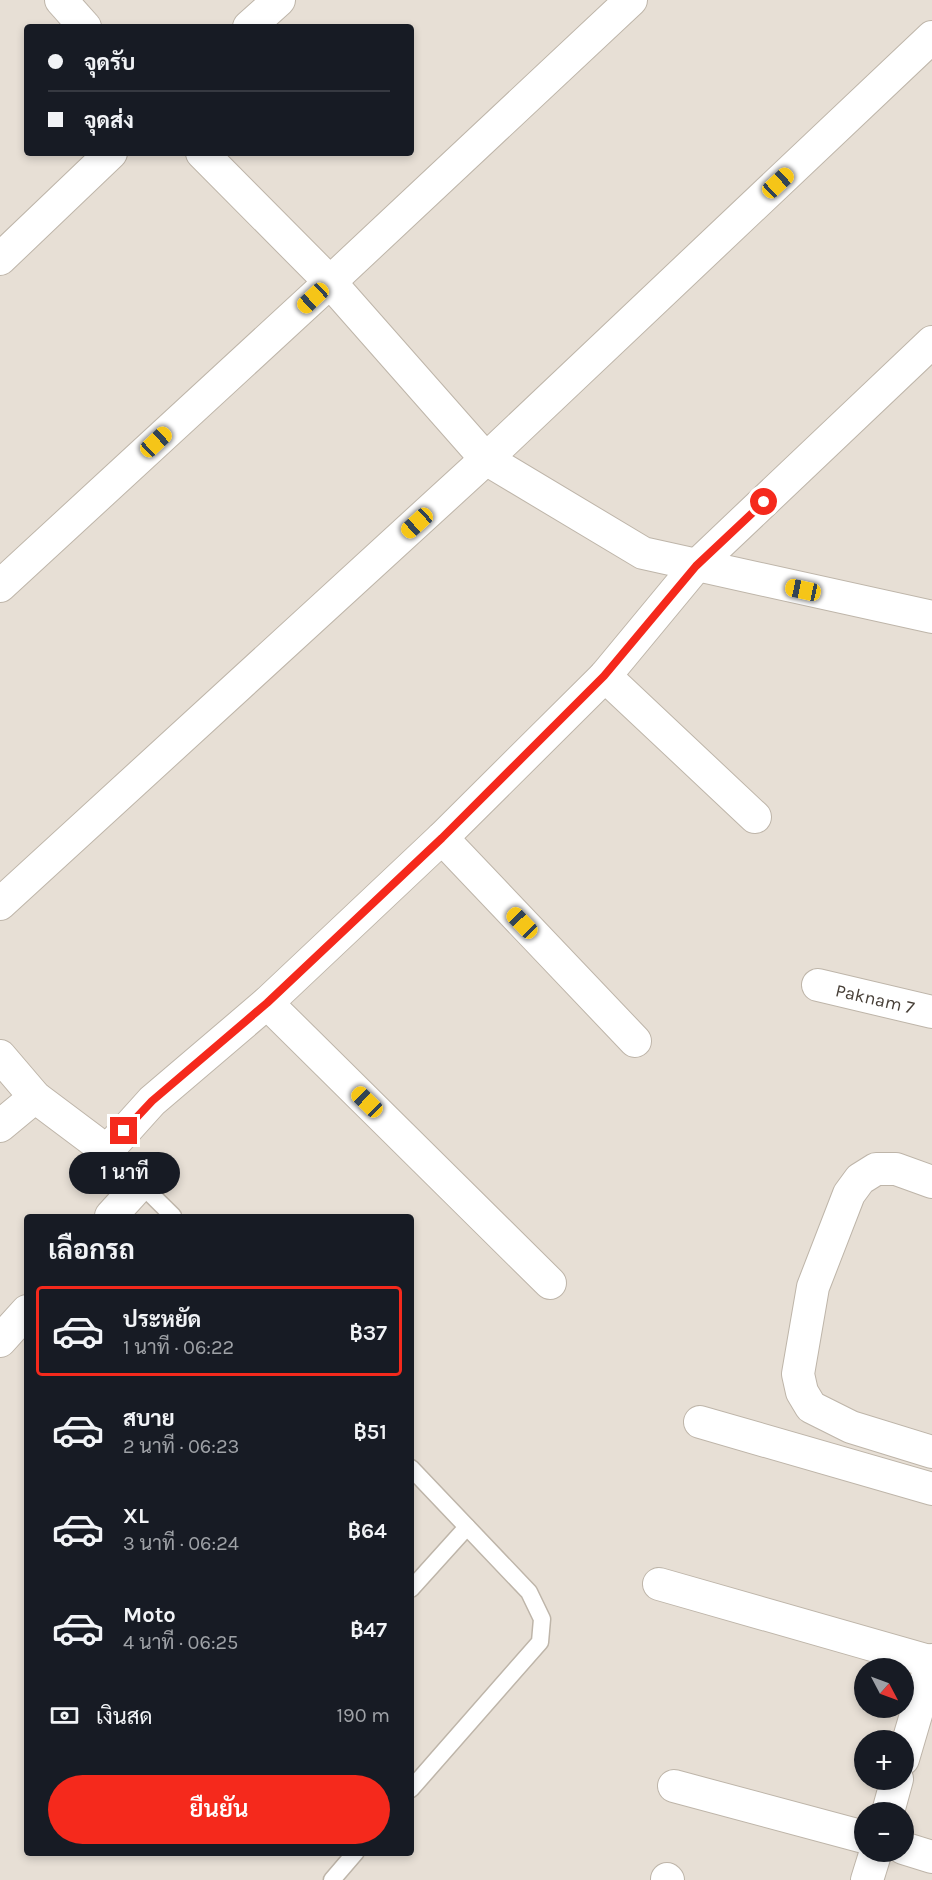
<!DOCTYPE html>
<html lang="th">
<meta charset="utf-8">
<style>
body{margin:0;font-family:Karla,Sarabun,sans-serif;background:#20242c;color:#f1f3f6;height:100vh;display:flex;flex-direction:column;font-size:22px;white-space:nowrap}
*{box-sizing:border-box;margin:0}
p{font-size:20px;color:#9ea1a6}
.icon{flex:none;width:33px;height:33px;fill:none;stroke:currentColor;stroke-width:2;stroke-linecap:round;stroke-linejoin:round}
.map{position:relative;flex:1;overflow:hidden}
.panel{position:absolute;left:24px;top:1214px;width:390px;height:642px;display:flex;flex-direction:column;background:#171b24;border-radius:6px;box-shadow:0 3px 9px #0003}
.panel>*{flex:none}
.top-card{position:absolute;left:24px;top:24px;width:390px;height:132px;border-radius:6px;box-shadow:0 3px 9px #0003;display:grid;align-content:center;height:132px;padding:0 24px;background:#171b24}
.needle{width:39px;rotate:131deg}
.tools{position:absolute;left:854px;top:1658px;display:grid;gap:12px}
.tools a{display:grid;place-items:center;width:60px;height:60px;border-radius:50%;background:#171b24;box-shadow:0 3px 9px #0003;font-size:30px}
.end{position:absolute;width:27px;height:27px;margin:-14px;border:8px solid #f5291c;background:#fff;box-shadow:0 0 0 3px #fff}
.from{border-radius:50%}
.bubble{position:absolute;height:42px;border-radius:21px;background:#171b24;box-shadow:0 3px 9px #0003;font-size:20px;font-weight:600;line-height:42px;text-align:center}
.car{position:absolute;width:18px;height:36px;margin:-18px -9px;border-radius:8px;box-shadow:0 0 4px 2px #0007;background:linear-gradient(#f5c518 24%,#345 0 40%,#f5c518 0 76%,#345 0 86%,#f5c518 0)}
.top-card b{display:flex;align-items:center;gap:21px;height:57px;font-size:22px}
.top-card b+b{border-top:2px solid #363941}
.top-card i{width:15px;height:15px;background:#f1f3f6}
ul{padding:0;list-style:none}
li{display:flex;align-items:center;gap:18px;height:90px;margin:0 12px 9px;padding:0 12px;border:3px solid transparent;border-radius:6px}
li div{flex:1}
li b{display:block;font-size:22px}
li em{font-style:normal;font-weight:600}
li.current{border-color:#f5291c}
li>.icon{width:54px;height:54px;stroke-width:1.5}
h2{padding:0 24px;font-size:27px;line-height:72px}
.pay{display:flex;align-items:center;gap:15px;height:66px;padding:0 24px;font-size:22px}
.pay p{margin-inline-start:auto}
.button{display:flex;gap:12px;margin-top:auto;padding:12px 24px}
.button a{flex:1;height:69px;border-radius:36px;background:#f5291c;color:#fff;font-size:24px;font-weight:600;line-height:69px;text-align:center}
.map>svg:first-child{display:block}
.residential{fill:#e7dfd5;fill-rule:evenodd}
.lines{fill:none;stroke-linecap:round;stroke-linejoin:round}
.service-casing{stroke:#beb5a9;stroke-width:19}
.minor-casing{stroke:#beb5a9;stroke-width:34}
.service{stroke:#fff;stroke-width:16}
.minor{stroke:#fff;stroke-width:32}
.route{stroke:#f5291c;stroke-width:8}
.labels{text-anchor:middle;stroke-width:4.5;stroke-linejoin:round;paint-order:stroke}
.street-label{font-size:18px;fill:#463e36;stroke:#fff}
</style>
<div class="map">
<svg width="932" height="1880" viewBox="0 0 932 1880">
<rect width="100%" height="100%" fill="#f3eee7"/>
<path class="residential" d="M0 0H932V1880H0ZM27 27H411V153H27ZM27 1216H411V1852H27ZM864 1668H903V1707H864ZM864 1740H903V1779H864ZM864 1812H903V1851H864Z"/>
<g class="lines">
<g class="service-casing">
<g id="service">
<path d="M107 1151 173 1216"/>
<path d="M411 1468 529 1592 542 1619 540 1642 411 1789"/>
<path d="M411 1589 467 1527"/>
<path d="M332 1880 356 1852"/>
</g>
</g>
<g class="minor-casing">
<g id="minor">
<path d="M61 0 85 27"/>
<path d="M249 27 279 0"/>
<path d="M202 153 330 282 486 459 643 553 932 617"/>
<path d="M0 259 111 153"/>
<path d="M0 586 330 282 631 0"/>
<path d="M605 676 755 817"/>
<path d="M442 838 635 1041"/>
<path d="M0 904 486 459 932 37"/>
<path d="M818 985 932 1012"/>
<path d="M267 1003 550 1283"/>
<path d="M0 1056 35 1097 107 1151 152 1101 267 1003 442 838 605 676 696 566 932 342"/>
<path d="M0 1126 35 1097"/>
<path d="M932 1182 896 1169H876L860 1179 849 1194 813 1287 798 1374 802 1392 811 1407 851 1427 932 1452"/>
<path d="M111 1216 141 1183"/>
<path d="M0 1341 27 1311"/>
<path d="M700 1422 932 1489"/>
<path d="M659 1584 932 1662"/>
<path d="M903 1759 932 1660"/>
<path d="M674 1786 864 1837"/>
<path d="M888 1812 897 1779"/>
<path d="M903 1848 932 1857"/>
<path d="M667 1879 668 1880"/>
<path d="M867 1880 876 1851"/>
</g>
</g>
<use href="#service" class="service"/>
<use href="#minor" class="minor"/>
</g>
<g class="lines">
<path class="route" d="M124 1131 152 1101 267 1003 442 838 604 676 696 566 764 502"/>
</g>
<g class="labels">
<g class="street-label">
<text transform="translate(875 999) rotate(13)" y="6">Paknam 7</text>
</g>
</g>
</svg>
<div class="tools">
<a><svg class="needle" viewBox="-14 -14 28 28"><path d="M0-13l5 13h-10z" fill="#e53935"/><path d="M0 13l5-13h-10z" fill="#9ea1a6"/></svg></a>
<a>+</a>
<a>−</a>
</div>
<i class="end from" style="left:764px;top:502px"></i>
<i class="end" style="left:124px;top:1131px"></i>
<div class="bubble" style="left:69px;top:1152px;width:111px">1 นาที</div>
<i class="car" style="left:778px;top:183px;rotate:47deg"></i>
<i class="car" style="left:313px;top:298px;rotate:227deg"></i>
<i class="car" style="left:156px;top:442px;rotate:47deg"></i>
<i class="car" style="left:417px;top:523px;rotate:228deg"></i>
<i class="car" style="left:803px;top:590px;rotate:282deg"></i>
<i class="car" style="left:522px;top:923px;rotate:316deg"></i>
<i class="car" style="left:367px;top:1102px;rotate:314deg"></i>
<div class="top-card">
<b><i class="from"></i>จุดรับ</b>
<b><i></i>จุดส่ง</b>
</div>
<section class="panel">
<h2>เลือกรถ</h2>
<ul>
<li class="current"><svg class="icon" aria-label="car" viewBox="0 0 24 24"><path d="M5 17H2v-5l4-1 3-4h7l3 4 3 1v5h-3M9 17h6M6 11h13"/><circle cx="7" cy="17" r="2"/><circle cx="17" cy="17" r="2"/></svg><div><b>ประหยัด</b><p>1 นาที · 06:22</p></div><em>฿37</em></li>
<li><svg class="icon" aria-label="car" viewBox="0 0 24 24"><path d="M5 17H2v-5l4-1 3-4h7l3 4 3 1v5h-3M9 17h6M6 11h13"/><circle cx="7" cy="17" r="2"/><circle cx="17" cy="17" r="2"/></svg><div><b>สบาย</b><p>2 นาที · 06:23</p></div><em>฿51</em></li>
<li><svg class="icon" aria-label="car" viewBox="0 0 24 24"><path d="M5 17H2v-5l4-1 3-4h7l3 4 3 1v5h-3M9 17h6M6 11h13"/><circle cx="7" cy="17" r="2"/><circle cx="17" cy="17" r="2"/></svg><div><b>XL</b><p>3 นาที · 06:24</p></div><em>฿64</em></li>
<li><svg class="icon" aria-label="car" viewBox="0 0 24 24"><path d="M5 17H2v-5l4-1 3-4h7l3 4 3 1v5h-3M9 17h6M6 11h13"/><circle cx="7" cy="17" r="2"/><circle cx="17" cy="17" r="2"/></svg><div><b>Moto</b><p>4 นาที · 06:25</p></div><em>฿47</em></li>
</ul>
<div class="pay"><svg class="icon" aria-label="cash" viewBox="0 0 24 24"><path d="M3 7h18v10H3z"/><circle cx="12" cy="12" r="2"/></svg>เงินสด<p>190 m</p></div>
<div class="button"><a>ยืนยัน</a></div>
</section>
</div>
